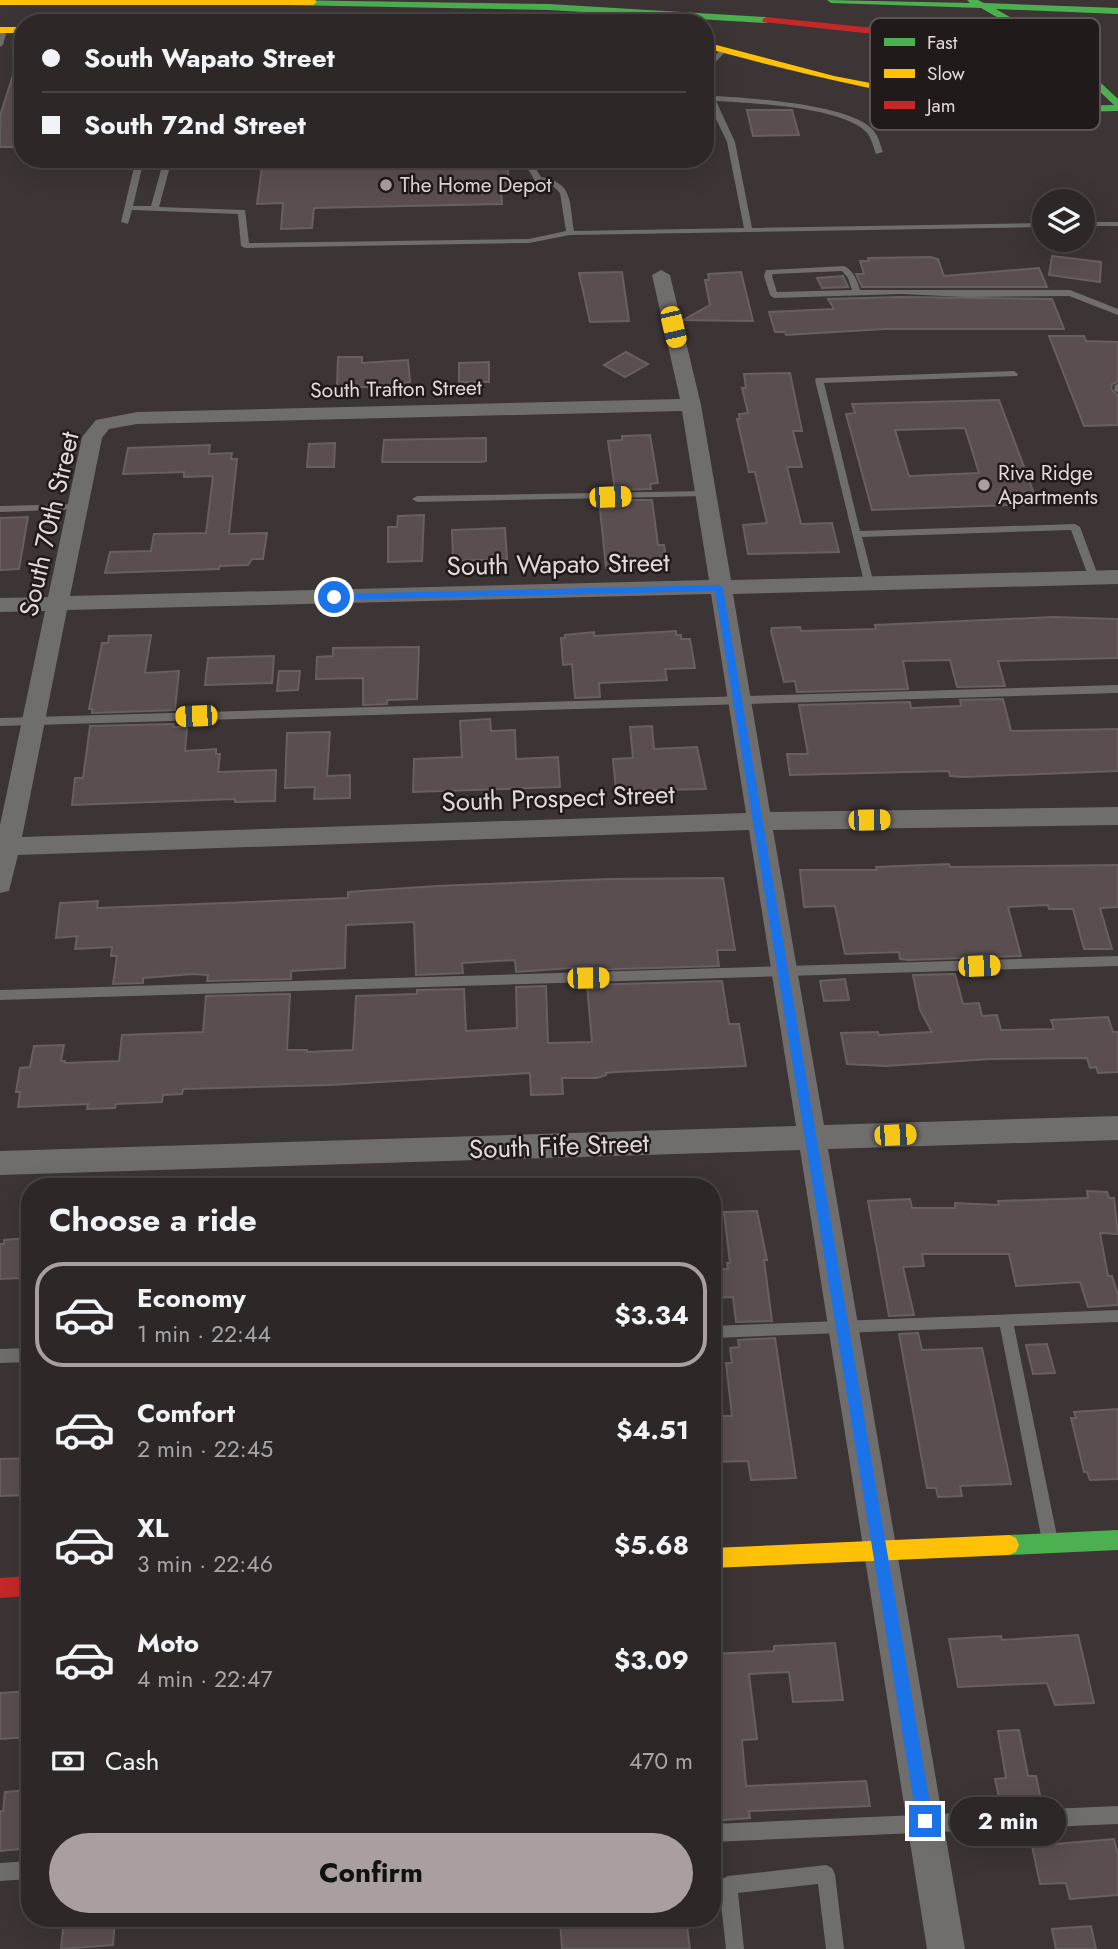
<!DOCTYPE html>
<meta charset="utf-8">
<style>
body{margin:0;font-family:Jost,sans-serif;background:#393334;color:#f1f3f6;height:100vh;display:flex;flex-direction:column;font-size:26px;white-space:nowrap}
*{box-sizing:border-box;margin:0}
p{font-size:23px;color:#a7a5a8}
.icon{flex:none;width:38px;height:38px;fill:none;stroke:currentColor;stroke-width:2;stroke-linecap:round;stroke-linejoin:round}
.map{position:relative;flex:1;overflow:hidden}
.details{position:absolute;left:21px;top:1178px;width:700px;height:749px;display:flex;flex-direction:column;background:#2d2728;border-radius:28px;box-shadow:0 7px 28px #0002,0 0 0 2px #484445}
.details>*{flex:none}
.banner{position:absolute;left:14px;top:14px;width:700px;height:154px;border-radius:28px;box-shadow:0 7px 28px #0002,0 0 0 2px #484445;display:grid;align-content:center;height:154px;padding:0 28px;background:#2d2728}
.tools{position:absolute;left:1032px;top:189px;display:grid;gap:14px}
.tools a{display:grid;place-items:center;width:63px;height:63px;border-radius:50%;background:#2d2728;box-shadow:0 7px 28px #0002,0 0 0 2px #484445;font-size:35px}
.end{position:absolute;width:32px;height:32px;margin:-16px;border:9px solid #1a73e8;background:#fff;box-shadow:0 0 0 4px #fff}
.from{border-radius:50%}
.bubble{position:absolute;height:49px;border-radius:24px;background:#2d2728;box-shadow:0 7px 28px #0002,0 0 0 2px #484445;font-size:23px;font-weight:700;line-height:49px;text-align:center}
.car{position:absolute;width:21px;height:42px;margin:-21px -10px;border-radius:9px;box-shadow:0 0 5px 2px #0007;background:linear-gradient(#f5c518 24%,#345 0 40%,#f5c518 0 76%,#345 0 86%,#f5c518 0)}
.banner b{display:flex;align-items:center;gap:24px;height:66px;font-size:26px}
.banner b+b{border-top:2px solid #484445}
.banner i{width:18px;height:18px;background:#f1f3f6}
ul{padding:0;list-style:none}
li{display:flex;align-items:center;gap:21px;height:105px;margin:0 14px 10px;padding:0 14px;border:4px solid transparent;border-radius:28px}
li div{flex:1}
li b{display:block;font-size:26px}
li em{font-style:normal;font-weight:700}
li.selected{border-color:#a99fa0}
li>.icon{width:63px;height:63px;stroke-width:1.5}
h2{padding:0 28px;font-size:32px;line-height:84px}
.pay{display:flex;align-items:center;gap:18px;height:77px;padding:0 28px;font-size:26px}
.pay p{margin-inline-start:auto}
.cta{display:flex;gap:14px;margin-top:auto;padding:14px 28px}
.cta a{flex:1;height:80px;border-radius:42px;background:#a99fa0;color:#111;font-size:28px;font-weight:700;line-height:80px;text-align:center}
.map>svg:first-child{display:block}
.building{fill:#5a4e50;stroke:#676061;stroke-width:2;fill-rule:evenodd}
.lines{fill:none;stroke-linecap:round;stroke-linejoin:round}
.lane{fill:#706d6d;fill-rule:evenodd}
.street{fill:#706d6d;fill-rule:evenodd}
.fast{fill:#4caf50;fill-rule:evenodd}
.slow{fill:#ffc107;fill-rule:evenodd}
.jam{fill:#c62828;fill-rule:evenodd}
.route{fill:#1a73e8}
.poi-dot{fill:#a99fa0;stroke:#211a1b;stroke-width:2.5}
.labels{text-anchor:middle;stroke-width:5;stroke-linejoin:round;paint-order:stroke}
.far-poi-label{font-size:21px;fill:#e3d9da;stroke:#211a1b;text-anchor:start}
.far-street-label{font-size:21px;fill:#e3d9da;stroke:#211a1b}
.street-label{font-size:26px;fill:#e3d9da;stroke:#211a1b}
.key{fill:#211a1b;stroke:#5b5354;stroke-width:2}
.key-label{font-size:19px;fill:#e3d9da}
</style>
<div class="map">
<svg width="1118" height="1949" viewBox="0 0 1118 1949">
<rect width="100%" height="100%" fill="#3c3435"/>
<g class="building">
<path d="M18 59 23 60V147H0V116Z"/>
<path d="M747 110H792L799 135 753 136Z"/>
<path d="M263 159H507L509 191H501L502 204 314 208 312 228 281 229 283 203 257 204Z"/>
<path d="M1052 256 1101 262 1100 282 1049 275Z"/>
<path d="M930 257 938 259 944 276 1039 268 1047 287H862L856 274H864L860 261H869L868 258Z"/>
<path d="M622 272 629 321 590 322 579 273Z"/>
<path d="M741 272 753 321 683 320 710 305 705 280H709L708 274Z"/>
<path d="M843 276 848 287 822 288 817 278Z"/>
<path d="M901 297 1052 299 1064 329H885L786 335 785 332H775L769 312 834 309 828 299Z"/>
<path d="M1049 336H1084L1086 341 1118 342V382L1112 384 1111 389 1118 396V425L1084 426Z"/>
<path d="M626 352 648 364 625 377 604 365Z"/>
<path d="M338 357H362V363L408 360 410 382 401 383V386L337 388Z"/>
<path d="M489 362V382H459V363Z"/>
<path d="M790 373 802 431H793L802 467H787L801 524 832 523 839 552 748 554 743 525 767 523 755 472H749L737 419H740L739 414 748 413 742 388H746L744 374Z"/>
<path d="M999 400 1038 504 872 510 846 414 855 413 852 404ZM965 428 979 473 909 476 895 430Z"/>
<path d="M650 435 658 483 650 484 651 489 615 490 608 441 622 440V436Z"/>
<path d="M486 438V461L481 462H382L384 440Z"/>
<path d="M335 443 334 467H307L309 444Z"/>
<path d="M210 445 209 454 232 453 231 459H237L229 534 267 533 263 559H252L248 565 220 566 219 569 105 573 110 552 151 551 154 534 206 533 213 476 184 477V472L123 474 128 448Z"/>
<path d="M617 500H652L658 545H664L667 566 606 568 600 509H612L611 502Z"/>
<path d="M424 515 422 561 388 562V527H397L398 516Z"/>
<path d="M28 517 19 569 0 570V518Z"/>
<path d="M505 528 507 559 453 561 452 530Z"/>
<path d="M1053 617 1118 619V658L998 661 1005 686 957 687 950 660 903 661 908 689 797 692 795 681 784 682 771 631 772 628 800 627 801 631 876 629 875 625Z"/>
<path d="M676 631V635H681V639H690L695 668 665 669 667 680 599 683 600 697 575 698 572 664 563 665 561 638H565V635L594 632V636Z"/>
<path d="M151 635 145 673 179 671 175 710 92 713V709H89L102 643H108L109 636Z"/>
<path d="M419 647 417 699 387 700V704L363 705V678L316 679 317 657 333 656V648Z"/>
<path d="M274 656 272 683 205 685 208 658Z"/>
<path d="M279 671H300L298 690 277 691Z"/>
<path d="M1003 699 1011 731 1118 729V771L962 777 950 776 949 771 790 775 787 754H808L799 705 910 702 911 708 961 706 960 700Z"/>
<path d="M490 719 491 731 515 730 516 759 558 757 560 787 413 792 414 759 462 757 460 721Z"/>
<path d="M174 724 173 727H187L185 751 216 749V754H220L218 772 276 770 275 801 235 802V799L72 805 75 778H83L90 726Z"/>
<path d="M652 726 654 749 697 747 706 789 616 791 613 759 633 758 630 727Z"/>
<path d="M330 732 327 776 350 775V798L314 799 315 787 285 788 287 733Z"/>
<path d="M949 864 950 867 1118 865V907L1100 908 1112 949H1084L1073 909H1049L1048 905 1008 907 1021 956 909 960 900 959 899 952 845 954 835 906 804 907 800 870H877L876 867Z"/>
<path d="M723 878 735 950H717L719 966 586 970V967L516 972 515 960 462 963 463 973 416 975 414 922 346 925 345 968 291 971V979L207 981 208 975 193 974 143 978V983L113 984 117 956H111L112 947 75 949 77 936 56 938 60 903 98 901 97 908 348 898V892L437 886 609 879Z"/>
<path d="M955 974 963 1004 979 1003 982 1016 997 1015 1001 1030 1054 1029 1051 1020 1108 1017 1113 1032H1118V1072L1098 1073 1096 1067 1090 1068 1087 1058 991 1059 886 1066 847 1064 841 1033 878 1032 879 1035 932 1032 920 1010 913 975Z"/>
<path d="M845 979 849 1000 824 1001 820 981Z"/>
<path d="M722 981 729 1024H739L746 1066 616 1072 606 1073V1075L597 1078H562L563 1094 531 1095 530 1073 330 1085 183 1089 182 1094 163 1095 162 1102 116 1104 115 1108 87 1109 88 1104 18 1107 20 1092H16L20 1068 30 1067 34 1046 64 1045 61 1061H65V1063L119 1061 122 1035 203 1032 206 996 290 994 287 1050H307V1052L353 1050 356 996 417 994V990L464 989 466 1031 517 1028 516 987 546 986 548 1043 592 1042 587 985Z"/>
<path d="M1087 1191 1107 1192 1109 1198H1114L1118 1234 1100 1233 1108 1276H1112L1118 1295V1305L1088 1307 1080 1282 1016 1286 1009 1254H922L924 1266 903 1267 914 1315 889 1316 868 1201 910 1199 912 1208H955V1203L999 1205 998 1201 1088 1198Z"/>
<path d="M757 1211 767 1260H764L772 1321 736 1322 733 1297 712 1298V1269H728L727 1263H730L724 1212Z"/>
<path d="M28 1238 22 1278 0 1279V1244H4V1240Z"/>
<path d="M918 1333 922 1350 982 1348 1011 1484 960 1486 962 1496 938 1497 936 1488H927L899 1334Z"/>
<path d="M775 1338 796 1478 751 1480 748 1461 712 1462V1416H732L726 1363H732L730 1348 739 1347 738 1340Z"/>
<path d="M1047 1344 1055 1373 1033 1374 1026 1345Z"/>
<path d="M1118 1409V1479L1090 1480 1087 1472H1084L1071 1418H1076L1074 1412Z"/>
<path d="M30 1458V1495L0 1496V1459Z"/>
<path d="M1078 1635 1094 1703 1055 1705 1047 1683 958 1687 949 1639 1001 1636 1002 1640Z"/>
<path d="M835 1643 843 1700 793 1702 789 1672 749 1674 757 1739 742 1740 746 1786 866 1781 870 1806 749 1811 750 1818 712 1821V1654L774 1651V1646Z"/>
<path d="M30 1691V1737L0 1739V1693Z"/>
<path d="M1019 1730 1028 1776H1036L1042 1805 1001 1807 995 1779 1006 1778 998 1731Z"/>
<path d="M30 1790V1848L0 1851V1811H3L5 1792Z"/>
<path d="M1114 1839 1118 1855V1895L1070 1899 1066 1883 1040 1884 1032 1846Z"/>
<path d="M64 1918H115L113 1945 61 1949Z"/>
<path d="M560 1918H686L690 1949H562Z"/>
<path d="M1091 1926 1096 1949H1056L1052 1929Z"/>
</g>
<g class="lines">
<g class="lane">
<path d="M4 28 7 30 3 45 0 47V32Z"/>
<path d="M722 48 728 49 705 73V66Z"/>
<path d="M705 83 709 85 714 96C749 98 846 104 871 128 878 134 880 144 883 152L876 154C873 146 871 135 864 130 837 107 752 103 716 101L735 142 752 228 1045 223V227L570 235 529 243 245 248 241 246 238 214 132 210 128 224 121 222 136 159H144L133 206H151L164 159H172L159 207 245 210 249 243 529 239 566 231 560 193 551 184 535 181 528 169V159H536V169L541 177C574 183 569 202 574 231L744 228 727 142 706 98Z"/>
<rect x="1083" y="222" width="35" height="4"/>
<path d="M844 266C853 270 857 280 860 290H1070L1118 309V315L1069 296 965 297 901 294 774 298 770 295 764 276 766 270H769ZM842 271 848 278 852 290 777 292 772 276 773 274Z"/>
<path d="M1014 371 1018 374 1017 376 824 383 860 531 1075 524 1080 527 1099 578 1098 580 1094 581 1089 578 1071 530 862 537 874 584 869 587 865 586 815 380 816 378Z"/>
<path d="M1118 384V393L1114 390 1115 385Z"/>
<path d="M704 491 707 492V496L417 502 412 499 417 496Z"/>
<path d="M79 504 84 507 82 509 0 512V506Z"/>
<path d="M1118 685V693L0 726V718Z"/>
<path d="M1118 956V966L0 1000V990Z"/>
<path d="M1118 1310V1322L1014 1326 1057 1536 1054 1541 1049 1544 1044 1541 1041 1536 1000 1327 712 1338V1326Z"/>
<path d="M30 1348V1362L0 1363V1349Z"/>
<path d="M1118 1806V1824L712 1842V1824Z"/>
<path d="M30 1861V1879L0 1881V1863Z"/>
<path d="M826 1865 832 1868 835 1874 844 1949H826L818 1884 738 1893 744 1949H726L719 1885 722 1879 728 1876Z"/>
</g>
<path class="street" d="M661 270 670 275 701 405 731 580 1118 570V584L733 594 770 812 1118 807V825L773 830 824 1125 1118 1116V1140L828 1149 965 1949H927L800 1150 0 1175V1151L796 1126 749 830 18 855 9 891 0 893V825L45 611 0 612V598L48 597 82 437 96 420 137 412 680 399 652 275ZM682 411 709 580 70 596 102 438 109 429 137 424ZM711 594 746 813 22 837 67 610Z"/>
<g class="fast">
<path d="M285 0 549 4 766 17 770 20 766 23 549 10 287 5 283 2Z"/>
<path d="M827 0 970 3 967 0H978L984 3 1118 8V14L996 9 1034 31 1082 65H1086V69L1118 99V111L1025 113 964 105 961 104 960 100 906 97V93L909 92C967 95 1024 101 1075 68L1028 35 981 8 831 3ZM1080 73 1114 105 1025 107 976 101C1014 100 1048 94 1080 73Z"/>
<path d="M1118 1530V1550L1009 1555 1002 1552 999 1545 1002 1538 1009 1535Z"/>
</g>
<g class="slow">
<path d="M0 0H315L317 2 313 5H0Z"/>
<rect x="0" y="27" width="23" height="6"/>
<path d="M705 42 834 76 969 102 964 105C876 92 791 71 705 48Z"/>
<path d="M1009 1535 1016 1538 1019 1545 1016 1552 1009 1555 712 1568V1548Z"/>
</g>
<g class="jam">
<path d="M766 17 864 27 1003 33 1060 45 1056 48 1003 39 864 33 763 22 762 20Z"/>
<path d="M437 20H496L500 23H433Z"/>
<path d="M30 1576V1596L0 1598V1578Z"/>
</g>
</g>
<path class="route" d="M719 585 723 588 933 1821 931 1827 925 1829 920 1827 917 1821 715 591 334 600 329 597 334 594Z"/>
<g class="poi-dot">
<circle cx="386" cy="185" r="7"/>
<circle cx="984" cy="485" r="7"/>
</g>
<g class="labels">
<g class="far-poi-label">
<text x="400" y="192">The Home Depot</text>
<text x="998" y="480">Riva Ridge<tspan x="998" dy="24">Apartments</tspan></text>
</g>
<g class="far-street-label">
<text transform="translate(396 389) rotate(-1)" y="7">South Trafton Street</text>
</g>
<g class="street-label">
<text transform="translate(49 524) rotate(-77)" y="9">South 70th Street</text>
<text transform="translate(558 564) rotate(-1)" y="9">South Wapato Street</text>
<text transform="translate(558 798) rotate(-2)" y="9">South Prospect Street</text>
<text transform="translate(559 1146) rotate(-2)" y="9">South Fife Street</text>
</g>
</g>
<rect x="870" y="18" width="230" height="112" rx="10" class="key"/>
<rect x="884" y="38" width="31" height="8" fill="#4caf50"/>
<rect x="884" y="69" width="31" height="9" fill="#ffc107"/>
<rect x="884" y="101" width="31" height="8" fill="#c62828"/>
<g class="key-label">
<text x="927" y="49">Fast</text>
<text x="927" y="80">Slow</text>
<text x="927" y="112">Jam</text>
</g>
</svg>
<div class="tools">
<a><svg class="icon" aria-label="layers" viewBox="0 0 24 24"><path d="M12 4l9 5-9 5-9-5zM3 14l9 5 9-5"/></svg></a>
</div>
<i class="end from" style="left:334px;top:597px"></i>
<i class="end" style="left:925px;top:1821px"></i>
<div class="bubble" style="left:950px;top:1797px;width:116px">2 min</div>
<i class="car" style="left:673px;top:327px;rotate:167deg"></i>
<i class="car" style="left:610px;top:497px;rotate:88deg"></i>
<i class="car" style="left:196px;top:716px;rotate:268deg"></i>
<i class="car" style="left:869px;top:820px;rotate:89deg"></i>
<i class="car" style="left:979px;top:966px;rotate:88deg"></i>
<i class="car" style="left:588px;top:978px;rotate:89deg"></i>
<i class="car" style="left:895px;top:1135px;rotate:88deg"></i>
<div class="banner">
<b><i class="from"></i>South Wapato Street</b>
<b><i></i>South 72nd Street</b>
</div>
<section class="details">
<h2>Choose a ride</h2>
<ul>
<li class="selected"><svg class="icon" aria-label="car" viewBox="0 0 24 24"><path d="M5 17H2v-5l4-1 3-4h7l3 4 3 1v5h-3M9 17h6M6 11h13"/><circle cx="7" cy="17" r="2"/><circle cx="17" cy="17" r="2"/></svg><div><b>Economy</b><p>1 min · 22:44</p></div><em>$3.34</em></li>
<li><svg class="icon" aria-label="car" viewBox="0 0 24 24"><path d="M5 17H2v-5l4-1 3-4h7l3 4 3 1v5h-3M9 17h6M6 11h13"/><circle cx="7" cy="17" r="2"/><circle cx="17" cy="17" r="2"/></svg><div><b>Comfort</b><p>2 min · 22:45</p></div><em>$4.51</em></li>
<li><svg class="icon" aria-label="car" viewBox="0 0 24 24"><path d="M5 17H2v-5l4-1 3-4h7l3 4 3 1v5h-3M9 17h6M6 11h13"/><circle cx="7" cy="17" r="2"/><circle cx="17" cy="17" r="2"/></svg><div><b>XL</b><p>3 min · 22:46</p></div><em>$5.68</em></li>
<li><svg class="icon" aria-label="car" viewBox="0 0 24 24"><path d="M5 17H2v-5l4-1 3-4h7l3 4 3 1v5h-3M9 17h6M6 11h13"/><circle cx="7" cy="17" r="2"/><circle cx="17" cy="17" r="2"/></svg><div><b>Moto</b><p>4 min · 22:47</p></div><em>$3.09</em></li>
</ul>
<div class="pay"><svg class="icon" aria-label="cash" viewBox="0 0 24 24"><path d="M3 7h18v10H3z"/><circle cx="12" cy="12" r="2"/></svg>Cash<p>470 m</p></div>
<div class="cta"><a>Confirm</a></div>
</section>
</div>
